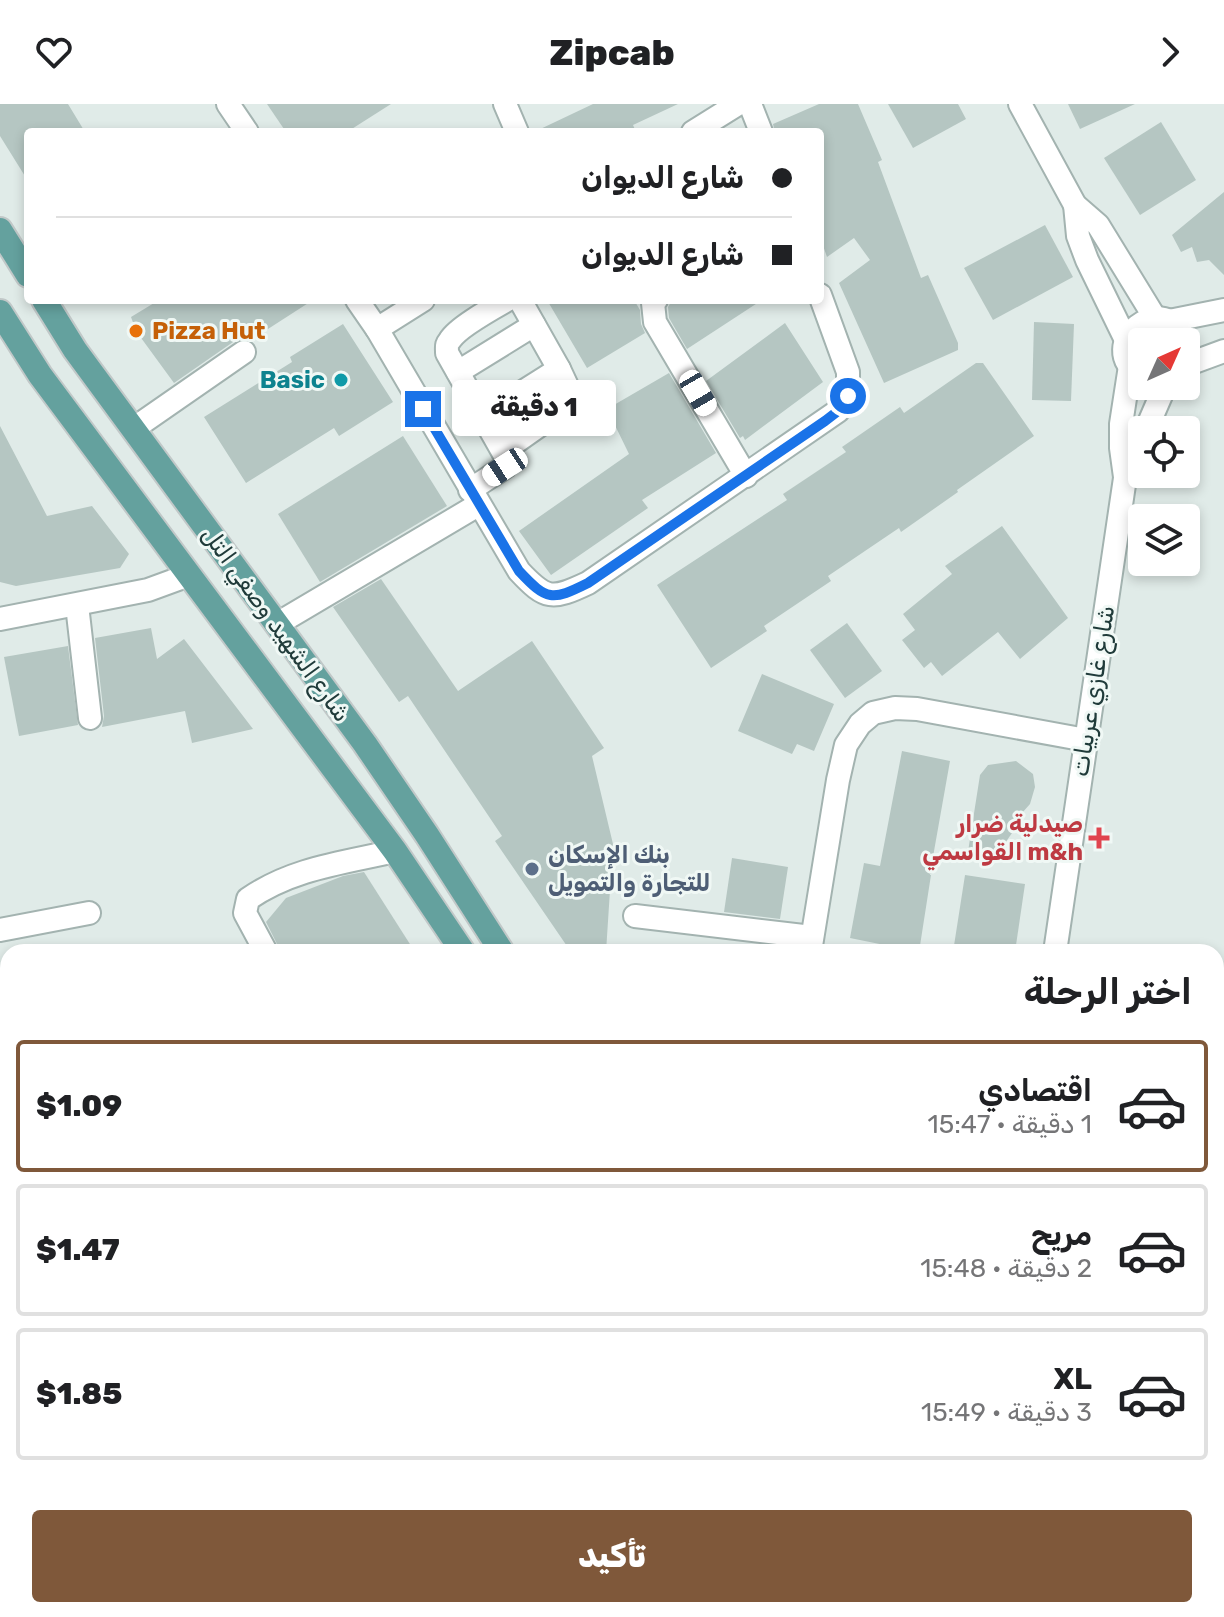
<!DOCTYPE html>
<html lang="ar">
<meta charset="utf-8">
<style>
body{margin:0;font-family:Rubik,Vazirmatn,sans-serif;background:#f2f2f2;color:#202124;direction:rtl;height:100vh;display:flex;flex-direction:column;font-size:30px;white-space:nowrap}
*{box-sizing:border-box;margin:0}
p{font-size:26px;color:#757577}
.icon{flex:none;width:44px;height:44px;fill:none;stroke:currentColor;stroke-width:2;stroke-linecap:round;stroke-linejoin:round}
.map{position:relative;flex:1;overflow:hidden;direction:ltr}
.sheet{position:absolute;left:0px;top:840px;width:1224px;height:674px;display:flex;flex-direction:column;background:#fff;border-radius:24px 24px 0 0;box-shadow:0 4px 12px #0003;direction:rtl}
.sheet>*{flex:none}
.banner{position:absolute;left:24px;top:24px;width:800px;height:176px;border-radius:8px;box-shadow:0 4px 12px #0003;direction:rtl;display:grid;align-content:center;height:176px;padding:0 32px;background:#fff}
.needle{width:52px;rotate:45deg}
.controls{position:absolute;left:1128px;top:224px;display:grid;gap:16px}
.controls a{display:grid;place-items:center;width:72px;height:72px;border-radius:8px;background:#fff;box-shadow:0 4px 12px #0003;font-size:40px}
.end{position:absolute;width:36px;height:36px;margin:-18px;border:10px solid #1a73e8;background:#fff;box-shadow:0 0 0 4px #fff}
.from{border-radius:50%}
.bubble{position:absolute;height:56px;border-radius:8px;background:#fff;box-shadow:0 4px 12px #0003;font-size:26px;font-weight:800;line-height:56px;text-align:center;direction:rtl}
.car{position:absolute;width:24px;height:48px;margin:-24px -12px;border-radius:10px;box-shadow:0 0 6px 2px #0007;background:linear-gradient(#fff 24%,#345 0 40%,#fff 0 76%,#345 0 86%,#fff 0)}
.banner b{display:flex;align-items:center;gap:28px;height:76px;font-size:30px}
.banner b+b{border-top:2px solid #e0e0e0}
.banner i{width:20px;height:20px;background:#202124}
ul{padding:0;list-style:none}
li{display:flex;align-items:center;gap:24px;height:132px;margin:0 16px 12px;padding:0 16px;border:4px solid #e0e0e0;border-radius:8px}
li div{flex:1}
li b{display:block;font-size:30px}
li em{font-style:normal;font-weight:800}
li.active{border-color:#7f583a}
li>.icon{width:72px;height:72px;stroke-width:1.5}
h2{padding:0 32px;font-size:36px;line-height:96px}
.primary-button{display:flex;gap:16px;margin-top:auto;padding:16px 32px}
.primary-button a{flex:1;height:92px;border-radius:8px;background:#7f583a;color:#fff;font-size:32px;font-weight:800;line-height:92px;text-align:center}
header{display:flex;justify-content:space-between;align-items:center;height:104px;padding:0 32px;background:#fff;font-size:36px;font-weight:800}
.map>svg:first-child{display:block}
.building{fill:#b5c6c2}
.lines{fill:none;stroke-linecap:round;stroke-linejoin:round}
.minor-casing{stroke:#a3b3b0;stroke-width:26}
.major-casing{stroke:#c1c8c8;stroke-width:28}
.minor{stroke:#fff;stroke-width:22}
.major{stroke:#64a19e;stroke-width:24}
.route{stroke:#1a73e8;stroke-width:10}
.food-dot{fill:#e8710a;stroke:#f0f8f5;stroke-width:3}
.culture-dot{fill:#0f9aa8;stroke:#f0f8f5;stroke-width:3}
.health-dot{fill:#e0444e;stroke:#f0f8f5;stroke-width:3}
.service-dot{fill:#5c6f8a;stroke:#f0f8f5;stroke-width:3}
.labels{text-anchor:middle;stroke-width:6;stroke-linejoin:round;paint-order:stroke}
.food-label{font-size:24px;font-weight:bold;fill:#c56008;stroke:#f0f8f5;text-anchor:start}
.culture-label{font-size:24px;font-weight:bold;fill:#0d838f;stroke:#f0f8f5;text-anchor:end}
.street-label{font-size:24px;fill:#203b3a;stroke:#f0f8f5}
.health-label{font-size:24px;font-weight:bold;fill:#be3a42;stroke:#f0f8f5;text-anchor:end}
.service-label{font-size:24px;font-weight:bold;fill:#4e5e75;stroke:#f0f8f5;text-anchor:start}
</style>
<header><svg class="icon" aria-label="forward" viewBox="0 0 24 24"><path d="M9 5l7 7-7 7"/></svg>Zipcab<svg class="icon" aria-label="heart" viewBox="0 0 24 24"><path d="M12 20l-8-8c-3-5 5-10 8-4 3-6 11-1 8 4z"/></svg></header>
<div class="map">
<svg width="1224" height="1513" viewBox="0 0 1224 1513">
<rect width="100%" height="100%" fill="#e0ebe8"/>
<g class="building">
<path d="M0 0H68L85 28H28V77L0 32Z"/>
<path d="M267 0H391L347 28H286Z"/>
<path d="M593 0H678L633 21 636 28H534Z"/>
<path d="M819 0H858L882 56 878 58 921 174 928 171 958 239V246L884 279 839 179 870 156 854 134 827 153 820 133V28H775L773 20Z"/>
<path d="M888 0H958L966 15 913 44Z"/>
<path d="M1068 0H1135L1080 25Z"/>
<path d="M1161 18 1196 76 1140 111 1104 54Z"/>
<path d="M1224 88V171L1209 156 1197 158 1192 143 1181 148 1172 131Z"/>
<path d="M1045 121 1073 173 993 216 964 164Z"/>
<path d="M159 196H313L251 236 244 234 236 236 174 279 136 227 131 213Z"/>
<path d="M547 196H634L640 206 641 220 645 229 587 264Z"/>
<path d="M672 196H762L687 245 669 214 668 203Z"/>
<path d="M1034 218 1074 220 1071 297 1032 296Z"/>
<path d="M785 219 823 278 745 336 743 332 740 334 706 277Z"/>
<path d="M343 220 393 298 339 332 334 324 246 379 204 313 292 258 290 253Z"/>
<path d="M976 259H983L1034 332 957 386 958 388 901 428 899 424 828 472 831 477 764 522 767 527 711 564 657 481 787 396 783 390 846 348 842 343 900 303 904 309Z"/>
<path d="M669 269 716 349 642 396 648 404 551 471 519 427 629 350 607 305Z"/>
<path d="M0 322 47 412 92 402 129 450 120 464 16 482 0 478Z"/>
<path d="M403 332 447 402 320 478 278 410Z"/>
<path d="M1002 422 1068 514 1020 555 998 528 942 572 931 558 924 564 902 536 915 526 903 510 952 470 945 462Z"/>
<path d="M381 475 458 587 532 537 604 644 592 652 613 740 606 848H571L495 737 502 732 408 592 399 598 333 503Z"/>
<path d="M847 519 882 567 845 594 810 546Z"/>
<path d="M151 524 157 555 184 535 253 625 192 639 185 607 102 623 104 612 95 534Z"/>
<path d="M68 542 78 621 19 632 4 553Z"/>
<path d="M762 570 834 600 814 647 797 640 792 650 738 627Z"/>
<path d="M902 647 950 657 931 764 926 765 931 766 930 771H931L919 848 850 834 864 759 880 762Z"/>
<path d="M1016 657 1033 670 1035 683 1030 700 1014 718 1012 729 1001 745 967 754 980 671 988 661Z"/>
<path d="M732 754 788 763 780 815 724 808Z"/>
<path d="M364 768 415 848H281L266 818 286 794 343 772Z"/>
<path d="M965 771 1025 780 1015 848H953Z"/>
</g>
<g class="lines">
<g class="minor-casing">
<g id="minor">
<path d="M228 0 247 28"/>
<path d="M505 0 517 28"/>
<path d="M750 0 761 28"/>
<path d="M1020 0 1075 101 1098 121 1155 214"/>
<path d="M693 28 738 0"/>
<path d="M1075 101 1078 132 1087 156 1126 236"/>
<path d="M357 196 377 225 519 467C546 496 552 496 588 479L838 307 848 292V268L820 191"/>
<path d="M656 196 653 199 655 218 746 372"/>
<path d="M1169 217 1224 206"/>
<path d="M377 225 423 196"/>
<path d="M1186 261 1224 247"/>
<path d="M458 268 534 221"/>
<path d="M1142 272C1089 241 1169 181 1185 238"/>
<path d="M483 313 559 265"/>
<path d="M133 325 244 248"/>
<path d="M1146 326 1165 282"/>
<path d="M503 347 574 297 559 265 520 196"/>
<path d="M1125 373 1121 344V320L1130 262"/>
<path d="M470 386 505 363 507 355 447 249C447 242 446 241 450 236 458 223 493 204 507 196"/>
<path d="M77 501 90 614"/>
<path d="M0 515 148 486 189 471"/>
<path d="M277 520 478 401"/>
<path d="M635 812 812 833"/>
<path d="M0 826 89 809"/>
<path d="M266 848 245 809 248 795C293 764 343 759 395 747"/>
<path d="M810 848 838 676 846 641 860 620 873 609 895 604 917 605 1086 636"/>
<path d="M1055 848 1125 374 1142 336"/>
<path d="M0 1024 8 1023"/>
<path d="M1216 1027 1224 1028"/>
<path d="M0 1223 8 1222"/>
<path d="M234 1506 235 1513"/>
<path d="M535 1506 536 1513"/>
<path d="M712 1513 757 1506"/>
<path d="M984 1513V1506"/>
</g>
</g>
<g class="major-casing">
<g id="major">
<path d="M0 126 28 171"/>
<path d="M44 196 75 246 365 640 427 731 502 848"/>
<path d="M0 208 40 271 395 747 463 848"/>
<path d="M789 1506 793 1513"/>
<path d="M823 1506 827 1513"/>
<path d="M850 1506 854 1513"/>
<path d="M876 1506 879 1513"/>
</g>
</g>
<use href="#minor" class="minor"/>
<use href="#major" class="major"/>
</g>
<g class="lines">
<path class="route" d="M423 305 519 467C547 497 552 497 588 479L825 317 838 307 848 292"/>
</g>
<circle class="food-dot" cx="136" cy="227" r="8"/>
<circle class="culture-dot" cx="341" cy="276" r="8"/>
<path class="health-dot" d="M1095 722h8v8h8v8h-8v8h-8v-8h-8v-8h8z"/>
<circle class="service-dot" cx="532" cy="765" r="8"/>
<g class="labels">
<g class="food-label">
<text x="152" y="235">Pizza Hut</text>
</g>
<g class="culture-label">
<text x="325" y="284">Basic</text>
</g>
<g class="street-label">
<text transform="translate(276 520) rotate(54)" y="8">شارع الشهيد وصفي التل</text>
<text transform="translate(1093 587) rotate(-81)" y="8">شارع غازي عربيات</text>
</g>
<g class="health-label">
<text x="1083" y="728">صيدلية ضرار<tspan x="1083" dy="28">القواسمي m&amp;h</tspan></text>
</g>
<g class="service-label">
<text x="548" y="759">بنك الإسكان<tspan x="548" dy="28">للتجارة والتمويل</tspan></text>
</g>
</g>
</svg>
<div class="controls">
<a><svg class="needle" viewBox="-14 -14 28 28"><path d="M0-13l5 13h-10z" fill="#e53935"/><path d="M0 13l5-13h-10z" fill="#757577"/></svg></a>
<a><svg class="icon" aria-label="locate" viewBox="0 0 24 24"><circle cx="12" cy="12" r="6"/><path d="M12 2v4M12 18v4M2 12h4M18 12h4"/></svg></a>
<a><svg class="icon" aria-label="layers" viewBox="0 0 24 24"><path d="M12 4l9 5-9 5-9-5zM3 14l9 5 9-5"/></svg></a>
</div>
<i class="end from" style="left:848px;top:292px"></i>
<i class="end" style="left:423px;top:305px"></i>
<div class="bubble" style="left:452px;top:276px;width:164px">1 دقيقة</div>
<i class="car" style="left:698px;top:289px;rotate:150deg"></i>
<i class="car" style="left:505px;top:363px;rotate:237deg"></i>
<div class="banner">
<b><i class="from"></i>شارع الديوان</b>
<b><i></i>شارع الديوان</b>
</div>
<section class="sheet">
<h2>اختر الرحلة</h2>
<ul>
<li class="active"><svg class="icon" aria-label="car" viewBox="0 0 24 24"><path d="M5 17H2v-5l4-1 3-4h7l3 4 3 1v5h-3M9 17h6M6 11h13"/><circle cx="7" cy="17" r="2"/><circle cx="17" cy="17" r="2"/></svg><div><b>اقتصادي</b><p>1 دقيقة · 15:47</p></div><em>$1.09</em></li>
<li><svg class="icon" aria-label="car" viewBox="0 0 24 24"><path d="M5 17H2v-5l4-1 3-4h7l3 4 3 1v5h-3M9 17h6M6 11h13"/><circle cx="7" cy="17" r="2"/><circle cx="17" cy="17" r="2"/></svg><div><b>مريح</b><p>2 دقيقة · 15:48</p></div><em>$1.47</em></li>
<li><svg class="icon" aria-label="car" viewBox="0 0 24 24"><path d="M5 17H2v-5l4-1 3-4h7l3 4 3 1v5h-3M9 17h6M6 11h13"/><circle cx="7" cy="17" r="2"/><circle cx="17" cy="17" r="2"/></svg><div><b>XL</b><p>3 دقيقة · 15:49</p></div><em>$1.85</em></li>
</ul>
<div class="primary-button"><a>تأكيد</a></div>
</section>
</div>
